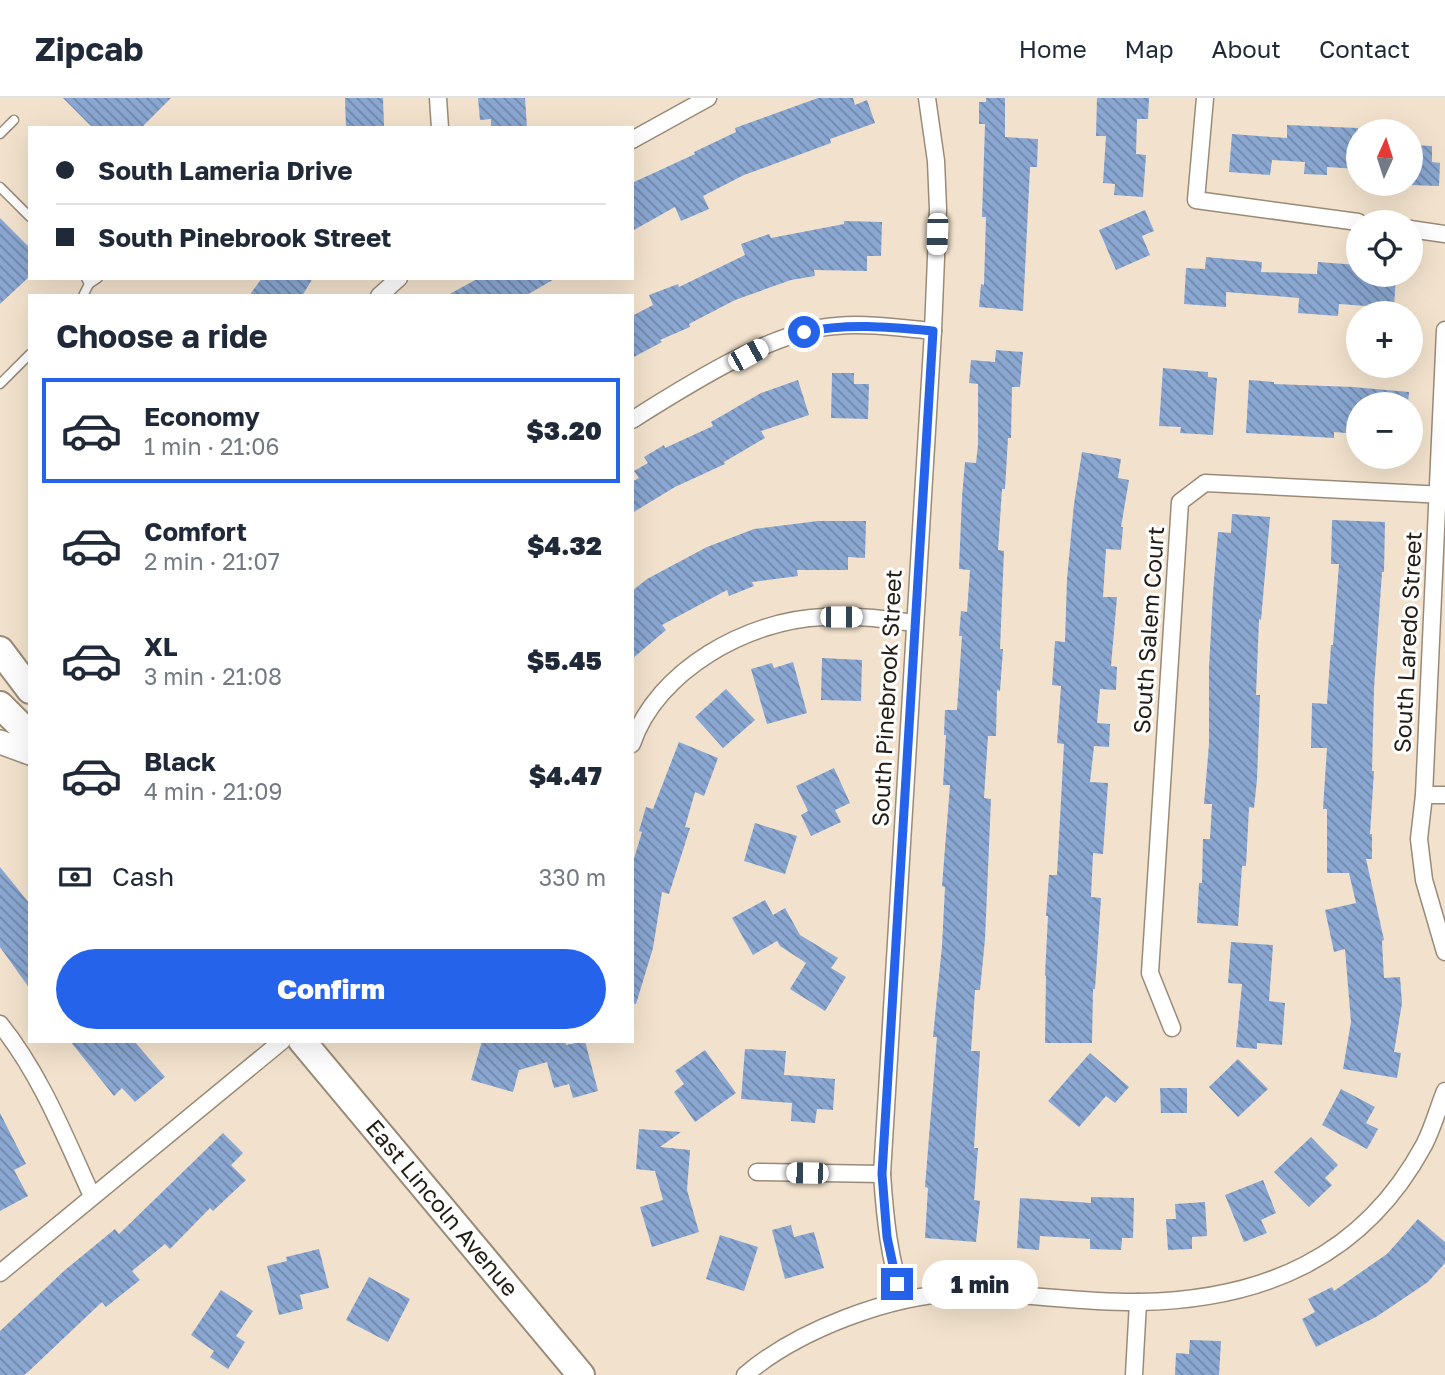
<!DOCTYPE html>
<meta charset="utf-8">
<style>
body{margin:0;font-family:"Golos Text",sans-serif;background:#f6f6f7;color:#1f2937;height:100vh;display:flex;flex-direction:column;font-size:26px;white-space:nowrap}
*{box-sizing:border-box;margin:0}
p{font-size:23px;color:#747a83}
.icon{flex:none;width:38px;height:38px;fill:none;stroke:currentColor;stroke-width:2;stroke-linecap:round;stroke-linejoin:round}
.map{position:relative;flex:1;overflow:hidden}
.drawer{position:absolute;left:28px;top:196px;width:606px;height:749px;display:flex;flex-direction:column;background:#fff;border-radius:0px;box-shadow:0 7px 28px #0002}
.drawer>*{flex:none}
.guide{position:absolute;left:28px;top:28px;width:606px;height:154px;border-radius:0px;box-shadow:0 7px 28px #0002;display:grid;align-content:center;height:154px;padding:0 28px;background:#fff}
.needle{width:46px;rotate:3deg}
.tools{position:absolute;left:1346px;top:21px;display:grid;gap:14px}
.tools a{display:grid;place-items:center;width:77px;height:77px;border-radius:50%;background:#fff;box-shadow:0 7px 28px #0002;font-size:35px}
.end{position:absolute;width:32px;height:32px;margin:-16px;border:9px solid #2563eb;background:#fff;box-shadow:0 0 0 4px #fff}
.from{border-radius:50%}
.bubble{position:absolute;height:49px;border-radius:24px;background:#fff;box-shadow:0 7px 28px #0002;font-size:23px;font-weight:800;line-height:49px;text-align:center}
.car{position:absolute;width:21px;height:42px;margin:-21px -10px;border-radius:9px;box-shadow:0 0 5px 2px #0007;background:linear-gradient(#fff 24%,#345 0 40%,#fff 0 76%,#345 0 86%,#fff 0)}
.guide b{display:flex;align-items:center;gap:24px;height:66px;font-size:26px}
.guide b+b{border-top:2px solid #e0e1e3}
.guide i{width:18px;height:18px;background:#1f2937}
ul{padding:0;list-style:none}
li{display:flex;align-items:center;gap:21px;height:105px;margin:0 14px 10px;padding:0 14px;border:4px solid transparent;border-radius:0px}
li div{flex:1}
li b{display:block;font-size:26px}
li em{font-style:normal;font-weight:800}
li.selected{border-color:#2563eb}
li>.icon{width:63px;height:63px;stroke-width:1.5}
h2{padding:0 28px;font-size:32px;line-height:84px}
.pay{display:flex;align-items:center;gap:18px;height:77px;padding:0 28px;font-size:26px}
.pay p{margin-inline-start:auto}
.primary-button{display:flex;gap:14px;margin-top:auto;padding:14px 28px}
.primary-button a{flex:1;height:80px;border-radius:42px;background:#2563eb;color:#fff;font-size:28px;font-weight:800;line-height:80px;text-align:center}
header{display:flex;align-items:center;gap:42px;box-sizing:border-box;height:98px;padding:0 35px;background:#fff;border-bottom:2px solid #e0e1e3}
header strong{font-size:33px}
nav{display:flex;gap:38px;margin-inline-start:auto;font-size:24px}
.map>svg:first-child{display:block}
.building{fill:url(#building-back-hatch)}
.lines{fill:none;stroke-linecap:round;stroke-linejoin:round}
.lane-casing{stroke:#9a8b78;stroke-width:11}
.street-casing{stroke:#9a8b78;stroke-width:19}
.secondary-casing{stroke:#9a8b78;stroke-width:26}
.primary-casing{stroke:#9a8b78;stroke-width:30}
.lane{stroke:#fff;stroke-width:8}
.street{stroke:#fff;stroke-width:16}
.secondary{stroke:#fff;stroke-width:23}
.primary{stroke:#fff;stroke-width:26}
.route{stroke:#2563eb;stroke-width:9}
.labels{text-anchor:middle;stroke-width:6;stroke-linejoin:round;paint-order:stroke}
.street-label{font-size:23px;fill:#231d15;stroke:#fff}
</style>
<header>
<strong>Zipcab</strong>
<nav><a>Home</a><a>Map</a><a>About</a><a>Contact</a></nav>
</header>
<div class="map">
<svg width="1445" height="1277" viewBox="0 0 1445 1277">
<defs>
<pattern id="building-back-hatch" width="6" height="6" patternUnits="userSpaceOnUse" patternTransform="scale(1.75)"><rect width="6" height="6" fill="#8aa7d2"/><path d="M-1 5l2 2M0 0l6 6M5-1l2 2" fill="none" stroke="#7087a9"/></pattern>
</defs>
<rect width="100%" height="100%" fill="#f2e2cd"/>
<g class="building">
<path d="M63 0H171L141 30H93Z"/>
<path d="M345 0H383L384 28 346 30Z"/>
<path d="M478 0H525L527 30H491V21L480 22Z"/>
<path d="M818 0H853L855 7 867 2 875 25 830 41 831 45 744 77 703 98 709 111 681 123 675 109 632 133V85L695 56 694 54 736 34 735 30Z"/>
<path d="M986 0H1005V39L1038 41 1037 69H1030L1023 213 979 209 981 186 984 187 986 119H982L985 26H979V4H986Z"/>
<path d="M1097 0H1149L1148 21H1137L1136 56 1146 57 1143 99 1114 97 1115 86 1103 85 1106 38H1096Z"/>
<path d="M1287 27 1358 30V71L1327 69V77L1304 76 1305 64 1272 62 1270 77 1229 74 1232 36 1287 40Z"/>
<path d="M1410 47 1432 48V64L1440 65 1439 88 1410 87Z"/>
<path d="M1145 112 1154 133 1142 138 1150 157 1116 172 1099 132Z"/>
<path d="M0 120 30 150V178L0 206Z"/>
<path d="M844 123 882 124 881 158H867V173L814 172 815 178 791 182 735 202 689 226 690 229 660 242 662 244 632 260V218L653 207 649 197 678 186 679 189 745 157 741 146 769 136 771 140 844 126Z"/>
<path d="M1206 159 1262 164 1261 174 1317 176 1318 164 1358 167V177H1396L1394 210 1339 206 1338 218 1298 215 1299 200 1226 194V209L1184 206 1186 170 1205 171Z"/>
<path d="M262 180H313L302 198H249Z"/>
<path d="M479 180H556L525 198H446Z"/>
<path d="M996 252 1023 254 1020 289H1012L1011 340H1008L1005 391H1002L998 452 1004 453 1000 551H1003L1000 593 997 592 996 638H988L984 700 991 701 985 841 980 892H975L971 953H980L974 1050H978L974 1102 980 1103 976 1144 925 1140 928 1090 925 1089 937 939H933L942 848 945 789 942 788 950 687H943L946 637H944L945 612H957L962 538H959L961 513 967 514 970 472 959 471 962 399 965 364 976 365 978 347V286L969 285 971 262 995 264Z"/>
<path d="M1163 270 1208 274V279L1217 280 1213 337 1180 335 1181 329 1159 328Z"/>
<path d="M832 275H854V286H869L868 321 831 320Z"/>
<path d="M798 282 809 317 761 333 765 340 724 364 725 366 675 389 632 415V384L639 380 634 373 648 365 644 359 664 347 665 350 713 328 711 324 761 295Z"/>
<path d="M1249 282 1274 284V286L1353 289 1409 294 1408 306H1358V336L1334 334V340L1246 335Z"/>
<path d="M1082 354 1121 361 1118 380 1129 382 1121 429H1123L1121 452 1106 451 1103 499H1117L1111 568 1117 569 1116 592 1100 591 1097 625 1110 626 1109 649 1094 648 1090 684 1108 685 1103 756 1093 755 1091 799 1101 800 1095 891H1093L1092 945H1045L1046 878 1045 877 1048 818H1046L1049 777H1057L1064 646 1057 645 1061 588 1052 587 1055 543 1065 544 1067 481 1074 406Z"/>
<path d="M1232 416 1270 419 1261 522 1259 521 1256 597H1260L1257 682 1254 710 1249 709 1246 768H1242L1238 828 1197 825 1199 785H1202L1203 741H1210L1212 706H1204L1209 646V570L1213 495 1218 434 1231 435Z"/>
<path d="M1332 422 1385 424 1384 474H1382L1374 591 1372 673H1374L1370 736H1372V761H1366L1384 842 1382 843 1384 880 1400 879 1402 905 1394 954 1401 955 1397 980 1343 971 1351 924 1345 851 1334 854 1325 812 1356 805 1349 775H1327V711H1323L1327 650H1311L1312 605 1327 606 1331 547H1333L1339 466H1331Z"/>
<path d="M818 423H866L865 460 848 459V472H797L798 478 752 484 754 488 729 498 727 492 662 527 666 532 632 561V493L647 481 707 449 754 431Z"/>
<path d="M822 560 862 562 861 603 821 602Z"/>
<path d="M793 564 807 615 767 626 751 571 772 565 774 570Z"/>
<path d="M726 591 755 622 723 650 695 619Z"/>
<path d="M679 644 718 660 704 698 695 694 685 729 690 730 669 796 662 794 653 850 636 906 632 905V767L642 734 639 733 646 709 653 711Z"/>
<path d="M834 670 850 705 835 712 841 724 811 738 801 717 808 713 796 688Z"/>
<path d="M755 725 797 738 785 776 744 763Z"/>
<path d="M0 769 30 806V891L0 849Z"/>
<path d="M765 802 773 817 785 810 800 837 838 860 831 870 846 879 825 913 790 891 806 865 780 848 777 843 753 857 732 820Z"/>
<path d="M1231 844 1273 847 1269 903 1285 905 1282 947 1257 945V951L1236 949 1242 886 1228 885Z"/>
<path d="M70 943H134L165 979 135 1004 122 990 114 998Z"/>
<path d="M482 943H565L566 947 585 943 598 993 573 1000 569 986 554 990 547 964 519 972 513 994 471 982Z"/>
<path d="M745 951 786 953 784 977 835 981 833 1012 817 1011 815 1025 791 1023 792 1005 741 1001Z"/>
<path d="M705 952 736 995 695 1024 674 994 684 986 675 973Z"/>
<path d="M1090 955 1129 989 1115 1005 1106 998 1079 1029 1048 1003Z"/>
<path d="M1238 961 1268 991 1238 1019 1209 989Z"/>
<path d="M1160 990H1187V1015H1161Z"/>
<path d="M1341 991 1375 1009 1366 1025 1378 1031 1367 1051 1322 1027Z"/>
<path d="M0 1015 26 1066 14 1072 28 1098 0 1113Z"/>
<path d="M639 1031 681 1034 660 1049 690 1052 687 1092 699 1134 652 1149 640 1109 663 1102 655 1073 636 1071Z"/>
<path d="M223 1035 243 1055 231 1067 246 1082 213 1113 210 1110 170 1151 165 1146 132 1173 140 1182 106 1209 102 1204 29 1273 24 1277H0V1233L65 1172 115 1131 119 1136Z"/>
<path d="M1311 1039 1338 1067 1325 1080 1332 1087 1309 1109 1274 1074Z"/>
<path d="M1263 1082 1276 1115 1261 1122 1267 1135 1244 1144 1225 1097Z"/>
<path d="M1091 1099 1134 1100 1133 1140H1122L1121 1152 1090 1151V1141L1040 1138 1039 1152 1017 1150 1020 1100 1091 1105Z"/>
<path d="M1205 1104 1207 1138 1192 1139V1151L1168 1152 1166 1121H1176L1175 1106Z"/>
<path d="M1418 1121 1445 1144V1165L1428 1184 1376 1219 1316 1249 1302 1221 1315 1214 1308 1201 1332 1189 1334 1193 1387 1156Z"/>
<path d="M791 1127 794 1139 814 1134 824 1170 785 1181 772 1132Z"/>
<path d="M720 1137 758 1149 744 1193 706 1181Z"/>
<path d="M319 1151 329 1190 300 1197 303 1211 279 1217 267 1168 287 1163 286 1159Z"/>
<path d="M369 1179 410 1201 388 1244 346 1222Z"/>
<path d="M221 1192 253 1213 236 1238 245 1244 228 1271 210 1259 214 1253 191 1237Z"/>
<path d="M1190 1242 1221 1243 1219 1277H1175L1176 1255 1189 1256Z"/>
</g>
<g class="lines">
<g class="lane-casing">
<g id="lane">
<path d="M0 36 14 22"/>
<path d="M0 89 30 119"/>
<path d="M89 186 98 180"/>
<path d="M83 198 89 186 86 180"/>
<path d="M0 286 30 256"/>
</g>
</g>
<g class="street-casing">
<g id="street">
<path d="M438 0 440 30"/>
<path d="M1205 0 1196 102 1358 124"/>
<path d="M632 42 708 0"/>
<path d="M1410 131 1445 136"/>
<path d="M379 198 399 180"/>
<path d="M1445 232 1424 697 1419 741 1424 782 1445 854"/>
<path d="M632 322C686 288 773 232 836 228 868 225 901 230 933 233"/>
<path d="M632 646C657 572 748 522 823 519 854 517 884 521 914 525"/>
<path d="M1424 697H1445"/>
<path d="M0 926C41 977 65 1039 92 1098"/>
<path d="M1172 930 1150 875 1180 404 1205 385 1445 397"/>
<path d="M757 1074 882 1076"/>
<path d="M0 1175 282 943"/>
<path d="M903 1202C889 1160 885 1120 882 1076L933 233 938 111 936 63 927 0"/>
<path d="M745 1277C798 1232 890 1197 959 1195 1019 1194 1079 1205 1139 1204 1262 1202 1363 1160 1424 1047 1433 1030 1438 1010 1445 993"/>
<path d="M1134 1277 1138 1204"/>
</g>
</g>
<g class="secondary-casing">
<path id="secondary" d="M0 644 30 655"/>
</g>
<g class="primary-casing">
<g id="primary">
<path d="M0 552 30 592"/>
<path d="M0 607 30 637"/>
<path d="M302 943 581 1277"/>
</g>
</g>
<use href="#lane" class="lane"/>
<use href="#street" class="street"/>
<use href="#secondary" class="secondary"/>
<use href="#primary" class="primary"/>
</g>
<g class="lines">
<path class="route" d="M804 234C848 225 889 229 933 233L882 1076 887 1139 897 1186"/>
</g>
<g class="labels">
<g class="street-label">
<text transform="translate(1149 532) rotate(-86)" y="8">South Salem Court</text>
<text transform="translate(1408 544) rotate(-87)" y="8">South Laredo Street</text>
<text transform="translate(887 600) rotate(-87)" y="8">South Pinebrook Street</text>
<text transform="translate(442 1110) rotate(50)" y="8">East Lincoln Avenue</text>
</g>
</g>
</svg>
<div class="tools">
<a><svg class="needle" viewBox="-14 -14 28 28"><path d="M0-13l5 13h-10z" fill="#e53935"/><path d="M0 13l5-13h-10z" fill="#747a83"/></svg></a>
<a><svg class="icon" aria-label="locate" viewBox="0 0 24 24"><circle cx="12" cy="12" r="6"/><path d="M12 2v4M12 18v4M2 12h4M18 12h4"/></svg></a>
<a>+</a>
<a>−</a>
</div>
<i class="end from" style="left:804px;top:234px"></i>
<i class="end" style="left:897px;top:1186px"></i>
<div class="bubble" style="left:922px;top:1162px;width:116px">1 min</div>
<i class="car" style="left:937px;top:136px;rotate:182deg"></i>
<i class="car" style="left:748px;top:257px;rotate:61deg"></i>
<i class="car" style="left:841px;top:519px;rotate:90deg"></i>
<i class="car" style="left:807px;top:1075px;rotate:271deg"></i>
<div class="guide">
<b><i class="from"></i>South Lameria Drive</b>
<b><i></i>South Pinebrook Street</b>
</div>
<section class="drawer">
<h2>Choose a ride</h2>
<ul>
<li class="selected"><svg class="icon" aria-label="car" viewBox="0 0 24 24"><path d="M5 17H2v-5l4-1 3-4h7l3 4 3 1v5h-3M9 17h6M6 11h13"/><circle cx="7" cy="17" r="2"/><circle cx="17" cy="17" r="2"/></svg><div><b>Economy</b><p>1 min · 21:06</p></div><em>$3.20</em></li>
<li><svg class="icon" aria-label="car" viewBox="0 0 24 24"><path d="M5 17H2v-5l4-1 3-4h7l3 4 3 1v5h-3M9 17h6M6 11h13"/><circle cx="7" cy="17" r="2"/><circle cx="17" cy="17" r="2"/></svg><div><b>Comfort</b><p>2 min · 21:07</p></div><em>$4.32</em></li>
<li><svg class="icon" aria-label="car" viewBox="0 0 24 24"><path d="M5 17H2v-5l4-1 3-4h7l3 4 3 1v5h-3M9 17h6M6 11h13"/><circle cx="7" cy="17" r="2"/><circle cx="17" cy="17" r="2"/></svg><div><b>XL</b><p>3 min · 21:08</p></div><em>$5.45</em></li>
<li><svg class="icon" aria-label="car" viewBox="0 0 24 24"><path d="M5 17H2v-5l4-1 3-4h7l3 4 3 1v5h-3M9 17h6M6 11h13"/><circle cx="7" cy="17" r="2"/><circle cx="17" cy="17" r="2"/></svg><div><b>Black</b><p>4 min · 21:09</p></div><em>$4.47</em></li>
</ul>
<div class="pay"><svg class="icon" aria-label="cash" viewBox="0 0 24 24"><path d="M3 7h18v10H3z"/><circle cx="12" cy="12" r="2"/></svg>Cash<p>330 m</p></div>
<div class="primary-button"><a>Confirm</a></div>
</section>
</div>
